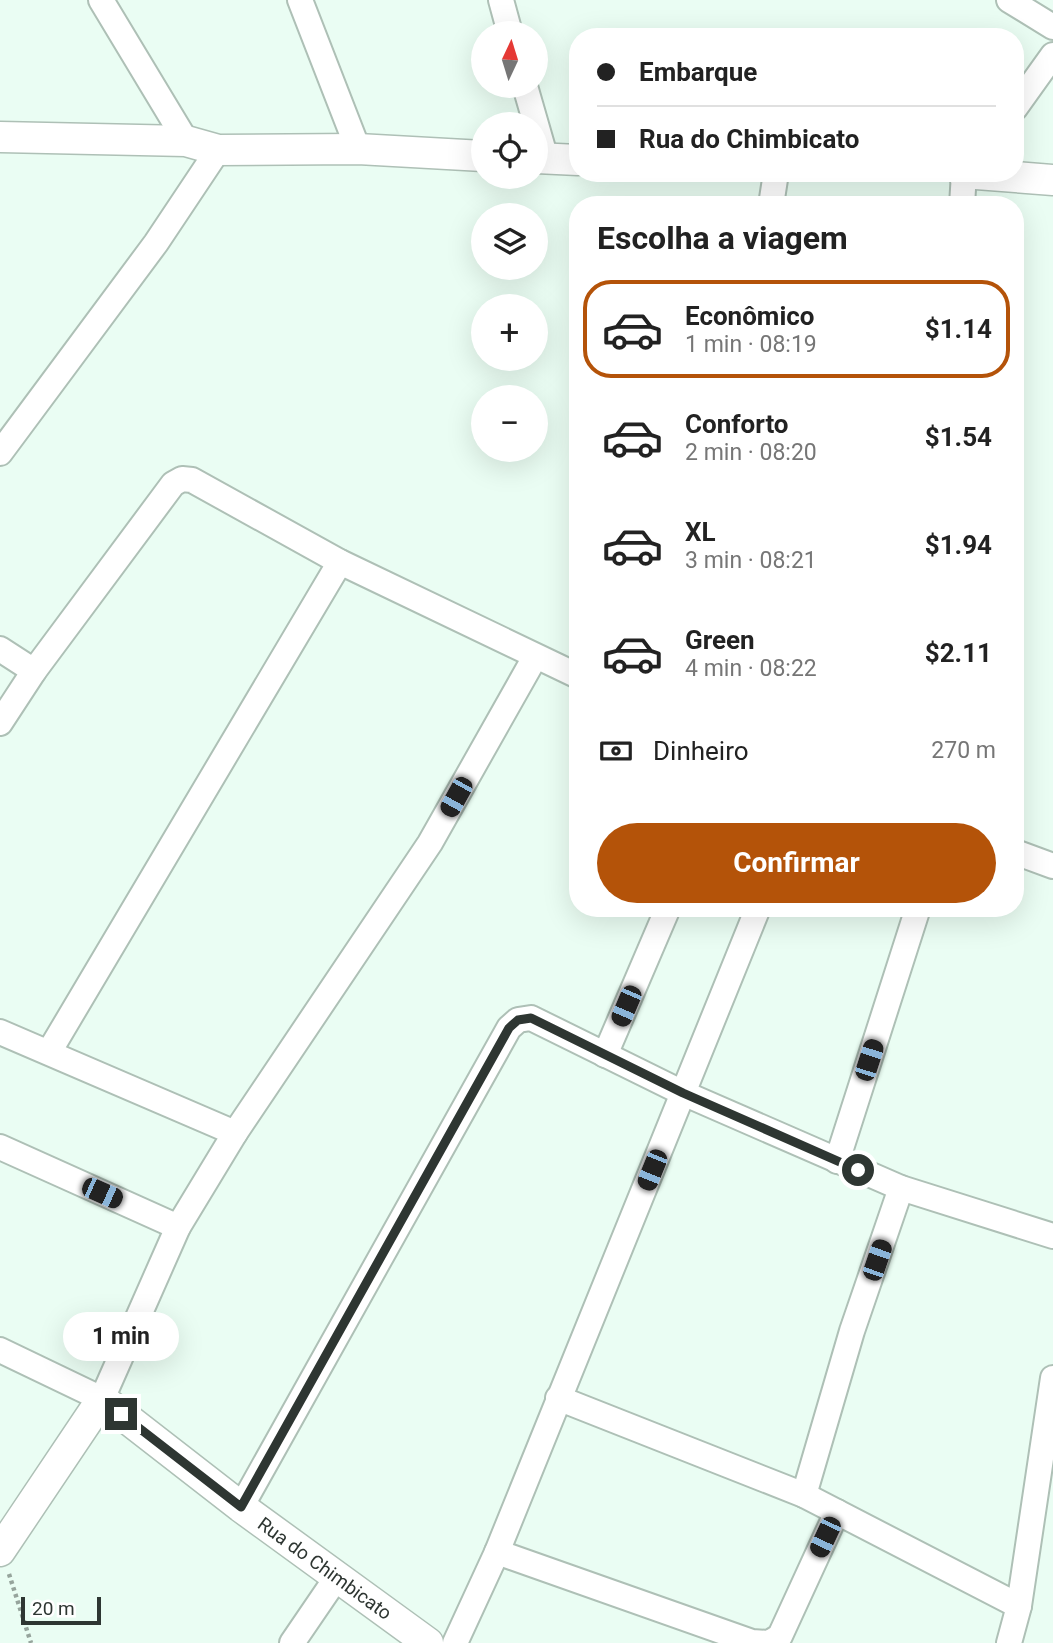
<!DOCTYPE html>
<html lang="pt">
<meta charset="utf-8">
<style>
body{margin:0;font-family:Roboto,sans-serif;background:#f2f2f2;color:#222;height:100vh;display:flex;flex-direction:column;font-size:26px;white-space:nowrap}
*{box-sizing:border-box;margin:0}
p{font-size:23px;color:#767676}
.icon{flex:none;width:38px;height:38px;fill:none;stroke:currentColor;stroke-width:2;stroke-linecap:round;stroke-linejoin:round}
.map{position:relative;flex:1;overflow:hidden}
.sheet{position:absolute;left:569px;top:196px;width:455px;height:721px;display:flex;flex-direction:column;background:#fff;border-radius:28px;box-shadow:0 7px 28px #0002}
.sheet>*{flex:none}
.top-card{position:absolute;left:569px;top:28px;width:455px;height:154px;border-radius:28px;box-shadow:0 7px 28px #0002;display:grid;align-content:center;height:154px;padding:0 28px;background:#fff}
.needle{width:46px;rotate:4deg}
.fabs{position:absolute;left:471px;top:21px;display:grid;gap:14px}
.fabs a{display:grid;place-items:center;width:77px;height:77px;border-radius:50%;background:#fff;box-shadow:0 7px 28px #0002;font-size:35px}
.scale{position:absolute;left:21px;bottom:18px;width:80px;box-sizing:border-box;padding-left:7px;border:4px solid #2e3632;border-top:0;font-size:19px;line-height:24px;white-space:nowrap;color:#2e3632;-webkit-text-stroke:5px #fff;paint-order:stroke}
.end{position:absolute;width:32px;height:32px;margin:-16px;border:9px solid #2e3632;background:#fff;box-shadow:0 0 0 4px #fff}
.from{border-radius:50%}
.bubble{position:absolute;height:49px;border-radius:24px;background:#fff;box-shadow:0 7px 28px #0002;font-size:23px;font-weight:700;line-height:49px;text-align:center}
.car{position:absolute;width:21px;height:42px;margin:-21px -10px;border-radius:9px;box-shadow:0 0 5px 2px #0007;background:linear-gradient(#222 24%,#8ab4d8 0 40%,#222 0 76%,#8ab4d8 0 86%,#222 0)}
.top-card b{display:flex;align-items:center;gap:24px;height:66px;font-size:26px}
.top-card b+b{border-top:2px solid #e0e0e0}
.top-card i{width:18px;height:18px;background:#222}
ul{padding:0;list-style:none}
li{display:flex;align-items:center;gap:21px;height:98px;margin:0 14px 10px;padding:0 14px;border:4px solid transparent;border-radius:28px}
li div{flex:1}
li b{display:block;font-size:26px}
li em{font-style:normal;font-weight:700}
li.active{border-color:#b45309}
li>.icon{width:63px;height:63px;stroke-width:1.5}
h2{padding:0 28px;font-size:32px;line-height:84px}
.pay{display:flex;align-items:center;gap:18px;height:77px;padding:0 28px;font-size:26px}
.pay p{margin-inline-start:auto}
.action{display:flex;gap:14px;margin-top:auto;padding:14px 28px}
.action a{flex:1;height:80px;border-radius:42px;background:#b45309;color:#fff;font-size:28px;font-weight:700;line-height:80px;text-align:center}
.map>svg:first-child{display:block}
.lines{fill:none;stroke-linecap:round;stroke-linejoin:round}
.minor-casing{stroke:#aec0b6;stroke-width:28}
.tertiary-casing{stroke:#aec0b6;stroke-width:33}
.path{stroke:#96a49c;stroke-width:4.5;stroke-dasharray:3.5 3.5;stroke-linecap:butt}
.minor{stroke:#fff;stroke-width:24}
.tertiary{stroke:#fff;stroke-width:30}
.route{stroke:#2e3632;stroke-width:9}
.labels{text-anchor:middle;stroke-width:7;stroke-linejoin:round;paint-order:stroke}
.street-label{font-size:19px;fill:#2e3632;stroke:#fff}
</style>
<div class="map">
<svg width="1053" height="1643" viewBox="0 0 1053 1643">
<rect width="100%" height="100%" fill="#eafdf3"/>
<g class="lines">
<g class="minor-casing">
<g id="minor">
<path d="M101 0 186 141"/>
<path d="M300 0 358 149"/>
<path d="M501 0 510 33"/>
<path d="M1009 0 1053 27"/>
<path d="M525 86 546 159"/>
<path d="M1015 108 1053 55"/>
<path d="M771 205 776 173"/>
<path d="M962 205 964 173"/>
<path d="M0 453 156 243 218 150"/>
<path d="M0 649 34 671"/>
<path d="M0 723 34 671 173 484 182 479 192 480 340 562 578 676"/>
<path d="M1015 852 1053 866"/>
<path d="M0 1032 235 1133"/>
<path d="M49 1052 340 562"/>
<path d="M605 1055 668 908"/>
<path d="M0 1147 178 1227"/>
<path d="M837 1161 918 908"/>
<path d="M0 1350 102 1399 178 1227 235 1133 430 843 535 657"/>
<path d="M558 1398 804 1495 1019 1606"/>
<path d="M804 1495 852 1331 901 1188"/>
<path d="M241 1507 509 1028 518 1020 531 1018 683 1093 901 1188 1053 1236"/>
<path d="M497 1552 752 1642 769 1643 780 1636 837 1512"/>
<path d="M292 1643 337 1577"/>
<path d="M455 1643 497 1552 758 908"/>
<path d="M1009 1643 1019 1606 1053 1378"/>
</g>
</g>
<g class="tertiary-casing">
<g id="tertiary">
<path d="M0 137 186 141 218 150 358 149 483 156"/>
<path d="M536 158 578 160"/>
<path d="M963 173 1053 180"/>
<path d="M0 1551 102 1399 241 1507 428 1643"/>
</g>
</g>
<path class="path" d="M9 1574 31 1643"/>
<use href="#minor" class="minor"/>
<use href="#tertiary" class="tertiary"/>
</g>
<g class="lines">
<path class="route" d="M121 1414 241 1507 509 1028 518 1020 531 1018 683 1093 858 1170"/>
</g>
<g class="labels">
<g class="street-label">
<text transform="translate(325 1568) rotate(36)" y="7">Rua do Chimbicato</text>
</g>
</g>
</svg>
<div class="fabs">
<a><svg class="needle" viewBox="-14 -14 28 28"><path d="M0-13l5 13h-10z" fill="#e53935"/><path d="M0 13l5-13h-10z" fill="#767676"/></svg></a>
<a><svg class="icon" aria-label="locate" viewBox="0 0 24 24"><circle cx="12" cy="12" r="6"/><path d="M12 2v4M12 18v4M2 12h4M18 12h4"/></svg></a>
<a><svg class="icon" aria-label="layers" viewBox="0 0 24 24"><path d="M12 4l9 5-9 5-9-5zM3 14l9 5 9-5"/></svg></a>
<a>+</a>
<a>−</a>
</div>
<div class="scale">20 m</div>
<i class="end from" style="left:858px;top:1170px"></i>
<i class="end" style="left:121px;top:1414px"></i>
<div class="bubble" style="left:63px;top:1312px;width:116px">1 min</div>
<i class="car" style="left:456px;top:797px;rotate:209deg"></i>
<i class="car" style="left:626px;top:1006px;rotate:203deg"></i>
<i class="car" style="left:869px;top:1060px;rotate:18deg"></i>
<i class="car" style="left:652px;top:1170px;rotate:202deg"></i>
<i class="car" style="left:102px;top:1193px;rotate:114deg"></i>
<i class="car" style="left:877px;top:1260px;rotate:19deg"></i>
<i class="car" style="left:825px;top:1537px;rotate:205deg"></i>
<div class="top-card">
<b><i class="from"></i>Embarque</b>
<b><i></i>Rua do Chimbicato</b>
</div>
<section class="sheet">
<h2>Escolha a viagem</h2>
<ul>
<li class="active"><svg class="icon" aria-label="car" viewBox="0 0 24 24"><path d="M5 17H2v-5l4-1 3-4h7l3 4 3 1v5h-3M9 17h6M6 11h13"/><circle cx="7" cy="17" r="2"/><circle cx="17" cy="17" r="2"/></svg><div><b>Econômico</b><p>1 min · 08:19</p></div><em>$1.14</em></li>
<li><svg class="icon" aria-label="car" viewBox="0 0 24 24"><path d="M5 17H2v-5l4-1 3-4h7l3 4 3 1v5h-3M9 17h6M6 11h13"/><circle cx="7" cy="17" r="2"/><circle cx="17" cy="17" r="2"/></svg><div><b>Conforto</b><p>2 min · 08:20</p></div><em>$1.54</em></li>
<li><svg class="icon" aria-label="car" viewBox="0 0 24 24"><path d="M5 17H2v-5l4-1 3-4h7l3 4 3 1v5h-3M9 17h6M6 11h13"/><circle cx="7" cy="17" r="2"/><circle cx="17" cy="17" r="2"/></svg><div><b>XL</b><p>3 min · 08:21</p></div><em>$1.94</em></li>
<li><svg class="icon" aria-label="car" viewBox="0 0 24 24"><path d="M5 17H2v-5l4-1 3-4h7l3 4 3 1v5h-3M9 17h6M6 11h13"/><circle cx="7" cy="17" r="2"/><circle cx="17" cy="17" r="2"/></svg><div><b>Green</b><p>4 min · 08:22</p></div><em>$2.11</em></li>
</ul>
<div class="pay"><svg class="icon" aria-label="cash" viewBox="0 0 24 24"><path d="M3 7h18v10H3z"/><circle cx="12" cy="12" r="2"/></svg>Dinheiro<p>270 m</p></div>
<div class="action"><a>Confirmar</a></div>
</section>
</div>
